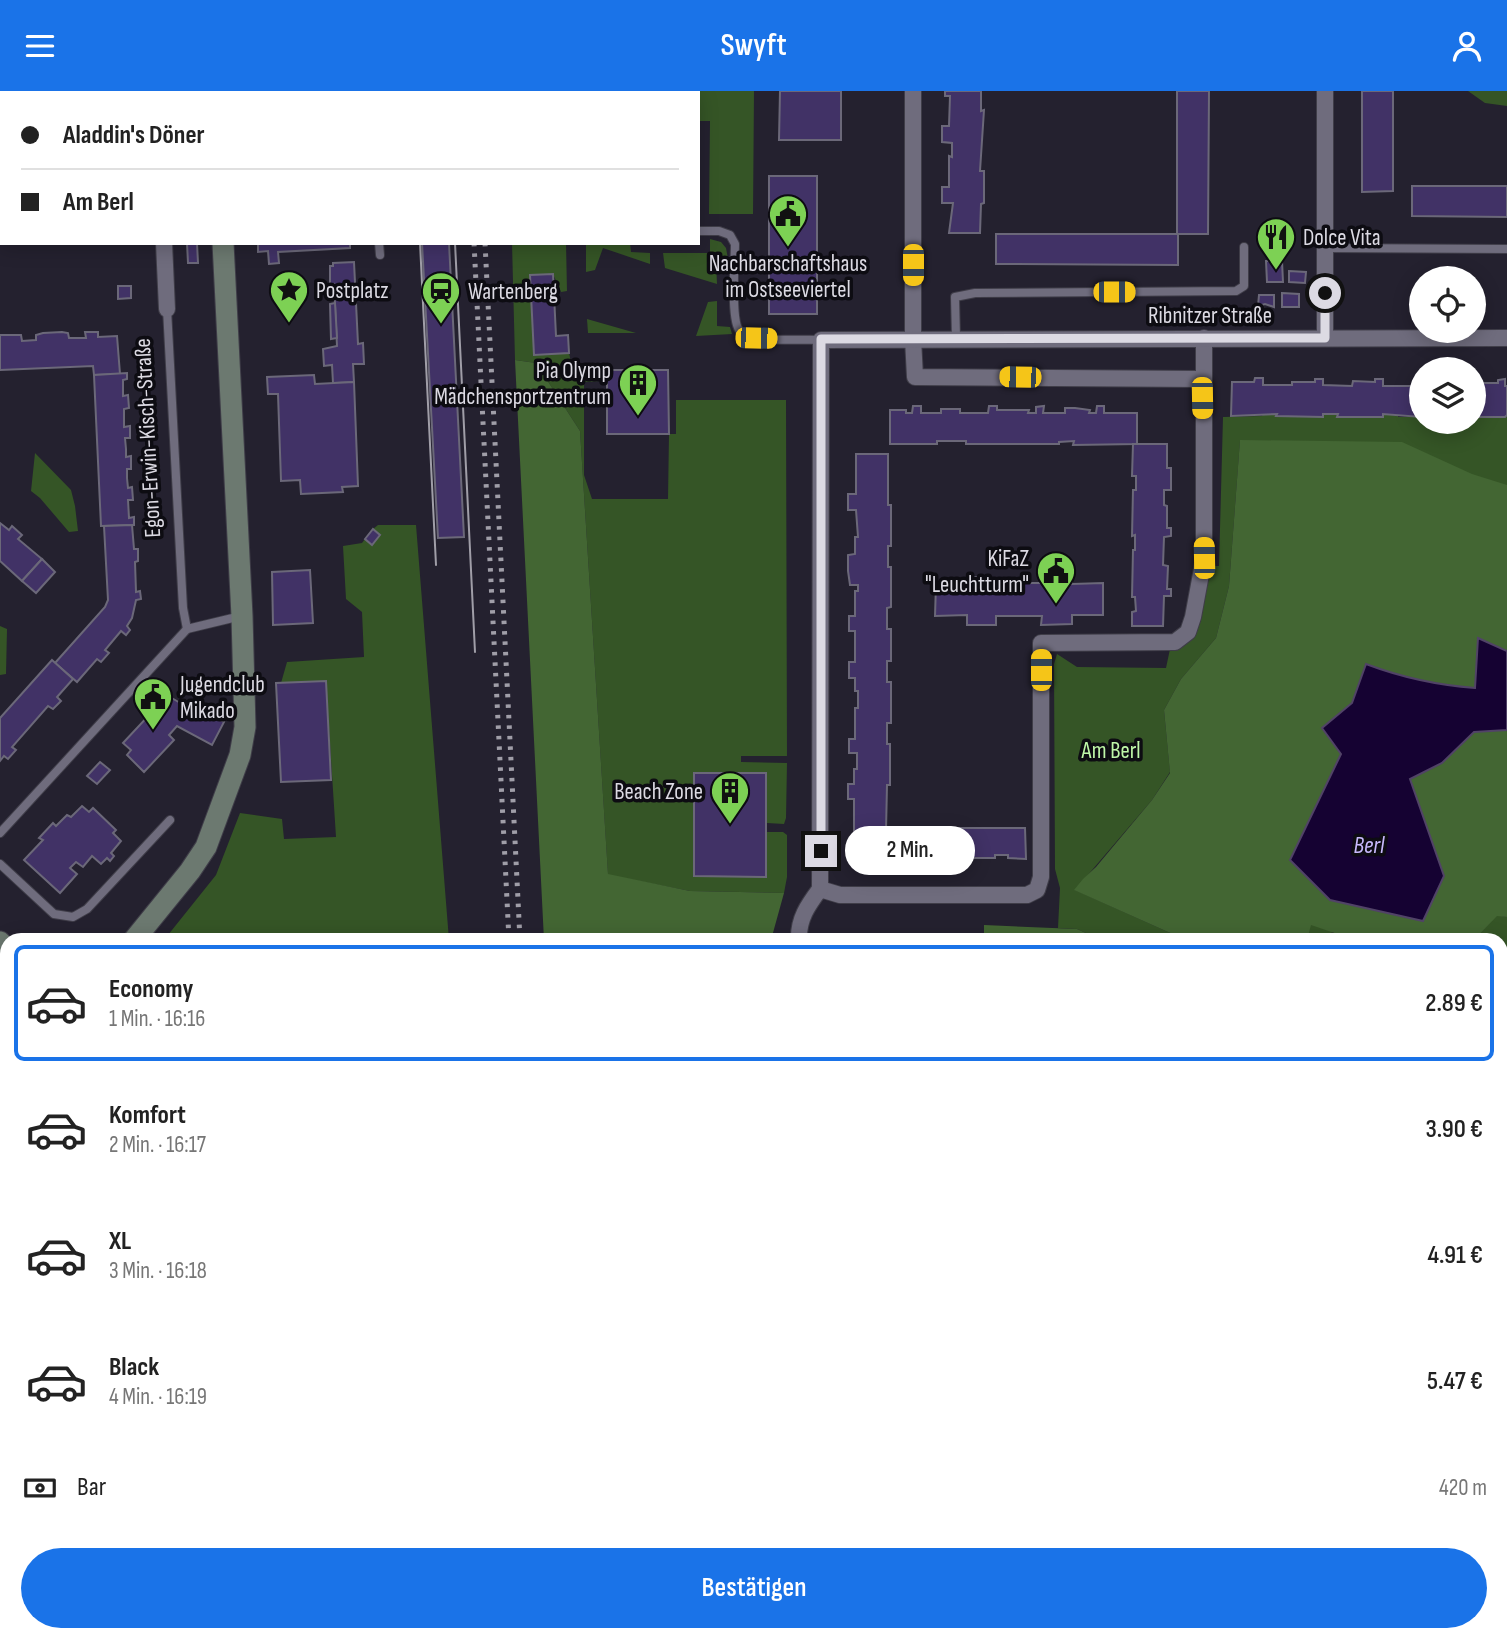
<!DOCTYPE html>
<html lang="de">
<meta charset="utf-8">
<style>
body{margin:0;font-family:"Sofia Sans Condensed",sans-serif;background:#f6f6f6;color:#222;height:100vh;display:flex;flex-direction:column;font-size:26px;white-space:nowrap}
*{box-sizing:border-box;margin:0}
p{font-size:23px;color:#767676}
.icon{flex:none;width:38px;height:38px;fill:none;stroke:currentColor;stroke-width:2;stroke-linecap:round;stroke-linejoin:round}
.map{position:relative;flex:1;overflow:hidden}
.details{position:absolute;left:0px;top:842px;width:1508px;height:709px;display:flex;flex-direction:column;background:#fff;border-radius:21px 21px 0 0;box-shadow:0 4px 18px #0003}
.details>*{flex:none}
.guide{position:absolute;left:0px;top:0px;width:700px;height:154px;box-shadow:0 4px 18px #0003;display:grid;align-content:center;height:154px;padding:0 21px;background:#fff}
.tools{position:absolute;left:1409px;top:175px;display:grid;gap:14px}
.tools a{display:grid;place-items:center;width:77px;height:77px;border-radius:50%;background:#fff;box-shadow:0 4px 18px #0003;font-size:35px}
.end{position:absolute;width:32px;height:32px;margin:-16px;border:9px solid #dcdae3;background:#111;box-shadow:0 0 0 4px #111}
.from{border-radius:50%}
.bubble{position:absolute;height:49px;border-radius:24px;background:#fff;box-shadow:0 4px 18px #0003;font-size:23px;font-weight:600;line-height:49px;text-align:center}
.car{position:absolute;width:21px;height:42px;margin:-21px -10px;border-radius:9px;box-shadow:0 0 5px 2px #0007;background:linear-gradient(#f5c518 24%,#345 0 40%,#f5c518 0 76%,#345 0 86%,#f5c518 0)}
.guide b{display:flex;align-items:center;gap:24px;height:66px;font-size:26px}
.guide b+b{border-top:2px solid #e0e0e0}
.guide i{width:18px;height:18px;background:#222}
ul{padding:12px 0 0;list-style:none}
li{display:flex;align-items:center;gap:21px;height:116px;margin:0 14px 10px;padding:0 7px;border:4px solid transparent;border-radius:10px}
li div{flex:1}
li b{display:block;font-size:26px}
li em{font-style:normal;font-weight:600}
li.current{border-color:#1a73e8}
li>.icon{width:63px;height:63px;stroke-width:1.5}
.pay{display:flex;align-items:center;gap:18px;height:77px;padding:0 21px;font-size:26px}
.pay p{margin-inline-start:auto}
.button{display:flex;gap:14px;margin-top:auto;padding:14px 21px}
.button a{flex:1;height:80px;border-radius:42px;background:#1a73e8;color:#fff;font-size:28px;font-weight:600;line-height:80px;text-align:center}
header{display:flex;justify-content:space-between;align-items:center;height:91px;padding:0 21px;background:#1a73e8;color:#fff;font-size:32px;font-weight:600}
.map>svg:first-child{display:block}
.green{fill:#355526}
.forest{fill:#436633}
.water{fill:#150232;stroke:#514367;stroke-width:2}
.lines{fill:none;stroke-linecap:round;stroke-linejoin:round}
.stream{stroke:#514367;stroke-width:5}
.building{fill:#413266;stroke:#6b6879;stroke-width:2}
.lane-casing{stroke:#3f3d48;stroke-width:10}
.street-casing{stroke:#3f3d48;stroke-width:18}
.secondary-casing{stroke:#3f3d48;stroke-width:23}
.lane{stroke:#6f6c7d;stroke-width:8}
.street{stroke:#6f6c7d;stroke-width:16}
.secondary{stroke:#6c7970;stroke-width:21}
.tram{stroke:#a09ea8;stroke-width:2}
.rail{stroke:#a09ea8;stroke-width:5;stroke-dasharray:3.5 7;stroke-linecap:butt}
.route{stroke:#dcdae3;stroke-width:9}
.labels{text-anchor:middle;stroke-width:7;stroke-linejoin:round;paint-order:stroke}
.poi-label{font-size:23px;fill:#dcdae3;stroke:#0d0c12;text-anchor:start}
.street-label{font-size:23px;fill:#dcdae3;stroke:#0d0c12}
.park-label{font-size:23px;fill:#bff7a8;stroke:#0d0c12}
.water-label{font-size:24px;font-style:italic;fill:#c8b9fc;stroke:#0d0c12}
</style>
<header><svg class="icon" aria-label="menu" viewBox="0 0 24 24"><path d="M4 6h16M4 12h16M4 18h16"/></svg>Swyft<svg class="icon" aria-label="person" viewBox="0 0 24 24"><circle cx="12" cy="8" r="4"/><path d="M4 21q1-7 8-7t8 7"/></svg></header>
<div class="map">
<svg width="1507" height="1549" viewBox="0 0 1507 1549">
<rect width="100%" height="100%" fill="#24212f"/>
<g class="green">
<path d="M584 0H754L753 123H709L710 30H698V2H583Z"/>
<path d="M1468 0H1507V15L1485 12Z"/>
<path d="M710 148 721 151 726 157 728 168 716 169 717 193 665 177 663 162H710Z"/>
<path d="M512 152H566L567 200 561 201 553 183 530 184 534 264 569 262 571 271 582 278V286H597V278H601L600 290 584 291V384L592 408H668L669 343H676V309H786L787 665H741V671L787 672 786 727 784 733 767 732 766 682H694V785L766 786 767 741H783L787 744V786L784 802 690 800 608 784 580 340 536 272 515 269Z"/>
<path d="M630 152 631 161 650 162V173L603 157 595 179 586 181V152Z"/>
<path d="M717 210V235L730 236 732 243 696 245 708 211Z"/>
<path d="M587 228 636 242H588Z"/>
<path d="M1263 323H1277V325L1338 323V326H1383V323L1398 324V326H1421V331H1474V326H1507V691L1331 841 1355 849H1307L1310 834 1240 350 1229 495 1216 547 1181 588 1164 619 1170 681 1152 709 1075 799 1186 849H1101L1077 838 1058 837 1060 797 1055 778 1054 573 1057 563 1077 576 1166 577 1170 558 1182 554 1209 475H1219L1223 326 1262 325Z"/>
<path d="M35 362 71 399 75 415 78 440 69 441 40 407 31 400Z"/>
<path d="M378 434H416L449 849H164L216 784 240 722 282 728 284 748 336 746 326 590 281 592 287 571 364 566 362 521 346 508 343 455 362 452 365 448 372 453 380 444 373 438Z"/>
<path d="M0 535 7 538 6 583 0 584Z"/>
<path d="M1497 824 1507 826V951L1502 954V849H1474Z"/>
<path d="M0 890 7 902V981L0 961Z"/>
<path d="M1502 1297H1507V1549H632L645 1544H1502Z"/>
<path d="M0 1417 7 1422V1536L0 1534Z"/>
<path d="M33 1544H293L295 1549H52Z"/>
<path d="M317 1544H495V1549H319Z"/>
</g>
<g class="forest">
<path d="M515 269 536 272 580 340 608 783 690 800 784 802 771 849H544Z"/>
<path d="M1240 349 1402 351 1472 383 1507 394V826L1497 825 1474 849H1355L1311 834 1307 849H1186L1074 799 1083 788 1096 776 1152 709 1170 682 1164 619 1181 588 1216 547 1229 495Z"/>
<path d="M984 834 1077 838 1101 849H984Z"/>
</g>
<path class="water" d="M1478 547 1507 560V639L1474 641 1442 672 1410 688 1444 785 1423 830 1330 809 1290 769 1341 663 1322 637 1352 612 1366 573C1403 587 1436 594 1475 597Z"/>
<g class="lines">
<g class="stream">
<path d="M1502 1297H1507"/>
<path d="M0 1475 7 1479"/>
<path d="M135 1544 144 1549"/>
<path d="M615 1549 629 1544"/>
</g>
</g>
<g class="building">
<path d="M780 0H841V49H779Z"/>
<path d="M945 0H981V20L984 19 980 80H984V112L981 113 980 142H949L953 112H942V96H949V65L952 66V52L942 51V35H949L950 5H945Z"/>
<path d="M1177 0H1209L1208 143H1177Z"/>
<path d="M1362 0H1393V100L1362 101Z"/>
<rect x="769" y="85" width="48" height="138"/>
<path d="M1412 95H1507V126L1412 125Z"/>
<path d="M996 143H1178V174L996 173Z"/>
<path d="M187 152H197L198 172H188Z"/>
<path d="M258 152H350V157L278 161 279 172 269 173 268 160 258 161Z"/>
<path d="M422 152H449L464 446 438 447Z"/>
<path d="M1266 170H1282L1283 191H1267Z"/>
<path d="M354 171 358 253 363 252 364 273H353L354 291 333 292 332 274 324 275 323 258 337 255 334 193 330 194V175H333V172Z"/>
<path d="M1289 180 1306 181 1305 192 1289 191Z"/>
<path d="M553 183 556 245 568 244 569 262 534 264 530 184Z"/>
<path d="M118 195H131V207L118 208Z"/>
<path d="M1282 202 1299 203V216H1282Z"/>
<path d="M1259 204H1274V216L1265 213 1258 215Z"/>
<path d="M335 212 337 247 331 248 330 213Z"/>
<path d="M85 241H98V246L117 245 120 283 94 284 93 275 0 279V244H21L22 250 36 249V244L43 242 62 241 68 242 69 247H86Z"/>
<rect x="582" y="278" width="15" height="8"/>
<path d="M607 279H668L669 343H607Z"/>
<path d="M127 282V288L123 289V305L128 304 129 317 124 318V336L130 335V347H125L126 358V366L131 365V378H127V387L128 397 132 396 133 409H128L129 427 134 426V434L101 435 94 284Z"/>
<path d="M314 284 315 293 354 291 358 395 342 396 343 401 301 403 300 389 281 390 278 303H268L267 286Z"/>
<path d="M1255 287H1263V294H1292V291H1315V288H1323V294L1352 295 1353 290 1375 291V288H1383V295H1414V291H1421V326L1383 323V326H1337L1338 323H1323V326L1276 325 1277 323 1231 325 1232 291H1254Z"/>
<path d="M1505 288V295H1507V324L1505 326H1474L1475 292H1498V289Z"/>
<path d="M913 315H921V322H941V318H960V322H988L989 315H997V319H1029L1028 322H1036V316L1044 315 1043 322H1065V317H1075L1090 319 1089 322H1096L1097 315H1104V322H1137V353L1073 354 1074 350 1059 351V353H966V350H937V353H890V319H906V322H912Z"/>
<path d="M1133 353H1167V377H1171V399H1164V414L1167 415V437H1171V445L1164 446 1163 474 1168 475 1167 498H1171V505H1164L1163 535H1132V521L1136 520 1135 506H1132L1133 459H1135V444L1132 445 1133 399H1136V385H1132Z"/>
<path d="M856 363H888V414H891V455H888V476H891V516L887 517V538H891V570H887V591H891V632H887V653H890V694H887L886 740H854V708H848V693H854V678H857V662H849V648H855V617H858V600H855V587H849V571H855V540H849V525H855V500H858V494H850L848 480V464L855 463V446H858L856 419H848V403H856Z"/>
<path d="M0 432 9 439 12 435 22 444 18 448 42 468 22 490 0 470Z"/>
<path d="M132 434 134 458H138V470L135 471 136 501 140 500 141 508 136 509 132 527 127 535 130 539 126 544 121 540 105 559 109 562 101 571 97 568 77 591 55 572 105 516 108 509 104 435Z"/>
<path d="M373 438 380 444 372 454 365 448Z"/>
<path d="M42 468 55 481 36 502 22 490Z"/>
<path d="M310 479 313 532 273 534 272 481Z"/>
<path d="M967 486H982L981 492H1057V486H1072V493L1103 492V524H1072V533L1041 534 1042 525H996V534H967V524L935 525 936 493H967Z"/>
<path d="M52 569 73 588 57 606 61 610 53 618 48 615 12 656 16 659 8 668 4 665 0 670V627Z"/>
<path d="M326 590 331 689 281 691 276 592Z"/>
<path d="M163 602 189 617 192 613 224 631 212 654 177 635 169 644 174 649 144 681 127 664 131 659 123 652 153 620 149 617Z"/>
<path d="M100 671 110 679 97 693 87 685Z"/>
<path d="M694 682H766V786L694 785Z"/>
<path d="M82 715 89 721 93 717 116 739 113 742 121 750 111 762 114 765 110 770 107 767 101 773 92 765 83 776 76 771 70 777 77 783 60 802 24 769 43 749 39 747 53 732 56 735 67 724 71 726Z"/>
<path d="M904 737H1025L1026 768 1008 767V764H995V767H947L948 764 904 768Z"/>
<path d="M1502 960 1507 966V995L1502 1000Z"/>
<path d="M7 1143V1195L0 1200V1152Z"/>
<path d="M0 1245 7 1250V1287L0 1282Z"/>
<path d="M0 1369 7 1374V1379L0 1388Z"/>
<path d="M7 1379V1404L3 1401 2 1404 0 1388Z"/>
</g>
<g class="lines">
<g class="lane-casing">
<g id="lane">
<path d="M334 2V0"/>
<path d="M698 140H719L730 144 735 153C735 169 730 231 740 240 752 252 803 248 821 249"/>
<path d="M379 152 380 164"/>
<path d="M1325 157 1507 158"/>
<path d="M167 218 183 517 187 538"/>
<path d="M956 247 955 206 975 202 1236 200 1244 195V156"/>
<path d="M0 742 187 538 241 525"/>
<path d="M0 773 54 823 73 826 87 818 170 729"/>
<path d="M0 1102 7 1097"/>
<path d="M0 1327 7 1332"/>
</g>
</g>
<g class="street-casing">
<g id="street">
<path d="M156 0V2"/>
<path d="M913 0V248L915 286 1202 288"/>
<path d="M1325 0V247"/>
<path d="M164 152 167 218"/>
<path d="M820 798 840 804H1027L1037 799 1041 786V552L1175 551 1188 541 1193 526 1204 467V247"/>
<path d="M799 849C798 828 808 814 820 798L821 249 1507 247"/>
<path d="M0 1017 7 1008"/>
<path d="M1502 1254 1507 1252"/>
</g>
</g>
<g class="secondary-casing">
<g id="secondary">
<path d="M215 0V2"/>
<path d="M134 849 190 780 206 756 240 664 245 636 242 525 223 152"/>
<path d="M0 851 7 860"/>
<path d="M307 1544 309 1549"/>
</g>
</g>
<use href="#lane" class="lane"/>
<use href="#street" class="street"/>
<use href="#secondary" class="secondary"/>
<g class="tram">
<path d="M412 0V2"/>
<path d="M447 0V2"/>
<path d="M420 152 436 474"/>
<path d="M455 152 475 561"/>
</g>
<g class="rail">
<path d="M466 0V2"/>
<path d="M477 0V2"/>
<path d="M474 152 509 849"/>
<path d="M485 152 520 849"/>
<path d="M545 1544 546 1549"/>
<path d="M557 1544V1549"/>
</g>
</g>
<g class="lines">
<path class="route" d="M821 760V248L1325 247V202"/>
</g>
<defs>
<g id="civic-pin" transform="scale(2.0125)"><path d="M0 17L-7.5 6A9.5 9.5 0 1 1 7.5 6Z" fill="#7dd154" stroke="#0d0c12"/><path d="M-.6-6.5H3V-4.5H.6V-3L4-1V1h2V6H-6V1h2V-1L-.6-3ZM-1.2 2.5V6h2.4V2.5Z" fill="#111"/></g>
<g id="restaurant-pin" transform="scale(2.0125)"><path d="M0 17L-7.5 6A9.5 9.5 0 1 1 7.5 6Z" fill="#7dd154" stroke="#0d0c12"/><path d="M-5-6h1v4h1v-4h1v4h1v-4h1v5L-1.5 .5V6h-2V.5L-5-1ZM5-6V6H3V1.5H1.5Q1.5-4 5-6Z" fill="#111"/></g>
<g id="sight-pin" transform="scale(2.0125)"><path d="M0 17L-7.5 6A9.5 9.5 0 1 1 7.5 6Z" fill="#7dd154" stroke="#0d0c12"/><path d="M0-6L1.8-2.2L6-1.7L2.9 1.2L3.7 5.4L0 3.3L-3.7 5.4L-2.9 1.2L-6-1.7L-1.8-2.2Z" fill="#111"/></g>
<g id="station-pin" transform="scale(2.0125)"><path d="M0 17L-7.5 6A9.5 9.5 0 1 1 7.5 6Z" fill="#7dd154" stroke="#0d0c12"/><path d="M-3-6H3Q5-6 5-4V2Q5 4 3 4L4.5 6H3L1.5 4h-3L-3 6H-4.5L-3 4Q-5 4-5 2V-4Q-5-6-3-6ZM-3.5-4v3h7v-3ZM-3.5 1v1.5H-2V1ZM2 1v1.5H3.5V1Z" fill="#111"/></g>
<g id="building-pin" transform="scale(2.0125)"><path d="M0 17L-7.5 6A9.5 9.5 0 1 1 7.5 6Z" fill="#7dd154" stroke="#0d0c12"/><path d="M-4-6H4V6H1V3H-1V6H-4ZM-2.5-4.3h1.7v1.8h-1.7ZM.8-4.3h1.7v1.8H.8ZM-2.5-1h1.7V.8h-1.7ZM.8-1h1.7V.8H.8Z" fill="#111"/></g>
</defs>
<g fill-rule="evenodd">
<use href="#civic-pin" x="788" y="123"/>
<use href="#restaurant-pin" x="1276" y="146"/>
<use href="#sight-pin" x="289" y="199"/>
<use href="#station-pin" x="441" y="200"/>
<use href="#building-pin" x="638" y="292"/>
<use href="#civic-pin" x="1056" y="480"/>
<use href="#civic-pin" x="153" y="606"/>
<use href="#building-pin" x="730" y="700"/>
</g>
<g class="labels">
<g class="poi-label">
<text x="1303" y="154">Dolce Vita</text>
<text x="788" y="180" text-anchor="middle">Nachbarschaftshaus<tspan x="788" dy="26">im Ostseeviertel</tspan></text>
<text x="316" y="207">Postplatz</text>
<text x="468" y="208">Wartenberg</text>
<text x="611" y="287" text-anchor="end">Pia Olymp<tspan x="611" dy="26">Mädchensportzentrum</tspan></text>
<text x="1029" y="475" text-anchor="end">KiFaZ<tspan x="1029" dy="26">"Leuchtturm"</tspan></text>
<text x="180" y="601">Jugendclub<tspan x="180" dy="26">Mikado</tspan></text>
<text x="703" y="708" text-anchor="end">Beach Zone</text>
</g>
<g class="street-label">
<text x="1210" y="232">Ribnitzer Straße</text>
<text transform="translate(147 347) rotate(-93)" y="8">Egon-Erwin-Kisch-Straße</text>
</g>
<g class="park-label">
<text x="1111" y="667">Am Berl</text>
</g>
<g class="water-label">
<text x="1369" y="762">Berl</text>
</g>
</g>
</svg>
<div class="tools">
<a><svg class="icon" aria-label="locate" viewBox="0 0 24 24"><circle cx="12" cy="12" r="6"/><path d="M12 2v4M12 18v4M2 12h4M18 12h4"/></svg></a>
<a><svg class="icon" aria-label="layers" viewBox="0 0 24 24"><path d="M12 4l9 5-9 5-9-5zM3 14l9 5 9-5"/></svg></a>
</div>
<i class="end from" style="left:1325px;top:202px"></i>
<i class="end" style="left:821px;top:760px"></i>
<div class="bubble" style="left:845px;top:735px;width:130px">2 Min.</div>
<i class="car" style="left:913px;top:174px;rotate:180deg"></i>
<i class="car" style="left:1114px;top:201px;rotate:90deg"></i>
<i class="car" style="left:756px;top:247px;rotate:91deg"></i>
<i class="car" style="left:1020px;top:286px;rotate:271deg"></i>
<i class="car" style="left:1202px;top:307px;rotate:179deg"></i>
<i class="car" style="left:1204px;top:467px;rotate:359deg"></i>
<i class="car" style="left:1041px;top:579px;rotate:0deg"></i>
<div class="guide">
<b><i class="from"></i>Aladdin's Döner</b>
<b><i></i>Am Berl</b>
</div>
<section class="details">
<ul>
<li class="current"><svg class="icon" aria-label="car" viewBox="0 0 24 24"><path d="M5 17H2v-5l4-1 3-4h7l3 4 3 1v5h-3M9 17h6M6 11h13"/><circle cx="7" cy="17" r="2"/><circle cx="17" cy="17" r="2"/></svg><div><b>Economy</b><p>1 Min. · 16:16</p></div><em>2.89 €</em></li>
<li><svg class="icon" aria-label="car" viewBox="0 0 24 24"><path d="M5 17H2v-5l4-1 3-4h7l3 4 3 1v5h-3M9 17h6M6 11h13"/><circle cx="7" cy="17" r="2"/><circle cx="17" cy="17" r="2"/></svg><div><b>Komfort</b><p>2 Min. · 16:17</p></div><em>3.90 €</em></li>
<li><svg class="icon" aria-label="car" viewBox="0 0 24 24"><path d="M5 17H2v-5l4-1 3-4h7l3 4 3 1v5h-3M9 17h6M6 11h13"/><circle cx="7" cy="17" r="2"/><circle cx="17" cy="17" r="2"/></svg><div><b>XL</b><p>3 Min. · 16:18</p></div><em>4.91 €</em></li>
<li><svg class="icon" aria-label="car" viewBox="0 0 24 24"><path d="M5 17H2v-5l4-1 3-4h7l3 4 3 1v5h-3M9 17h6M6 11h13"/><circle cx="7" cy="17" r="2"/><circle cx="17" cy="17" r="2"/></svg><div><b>Black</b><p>4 Min. · 16:19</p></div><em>5.47 €</em></li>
</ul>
<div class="pay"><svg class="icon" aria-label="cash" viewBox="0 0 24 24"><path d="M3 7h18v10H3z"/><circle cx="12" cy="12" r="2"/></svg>Bar<p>420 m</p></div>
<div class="button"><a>Bestätigen</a></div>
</section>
</div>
